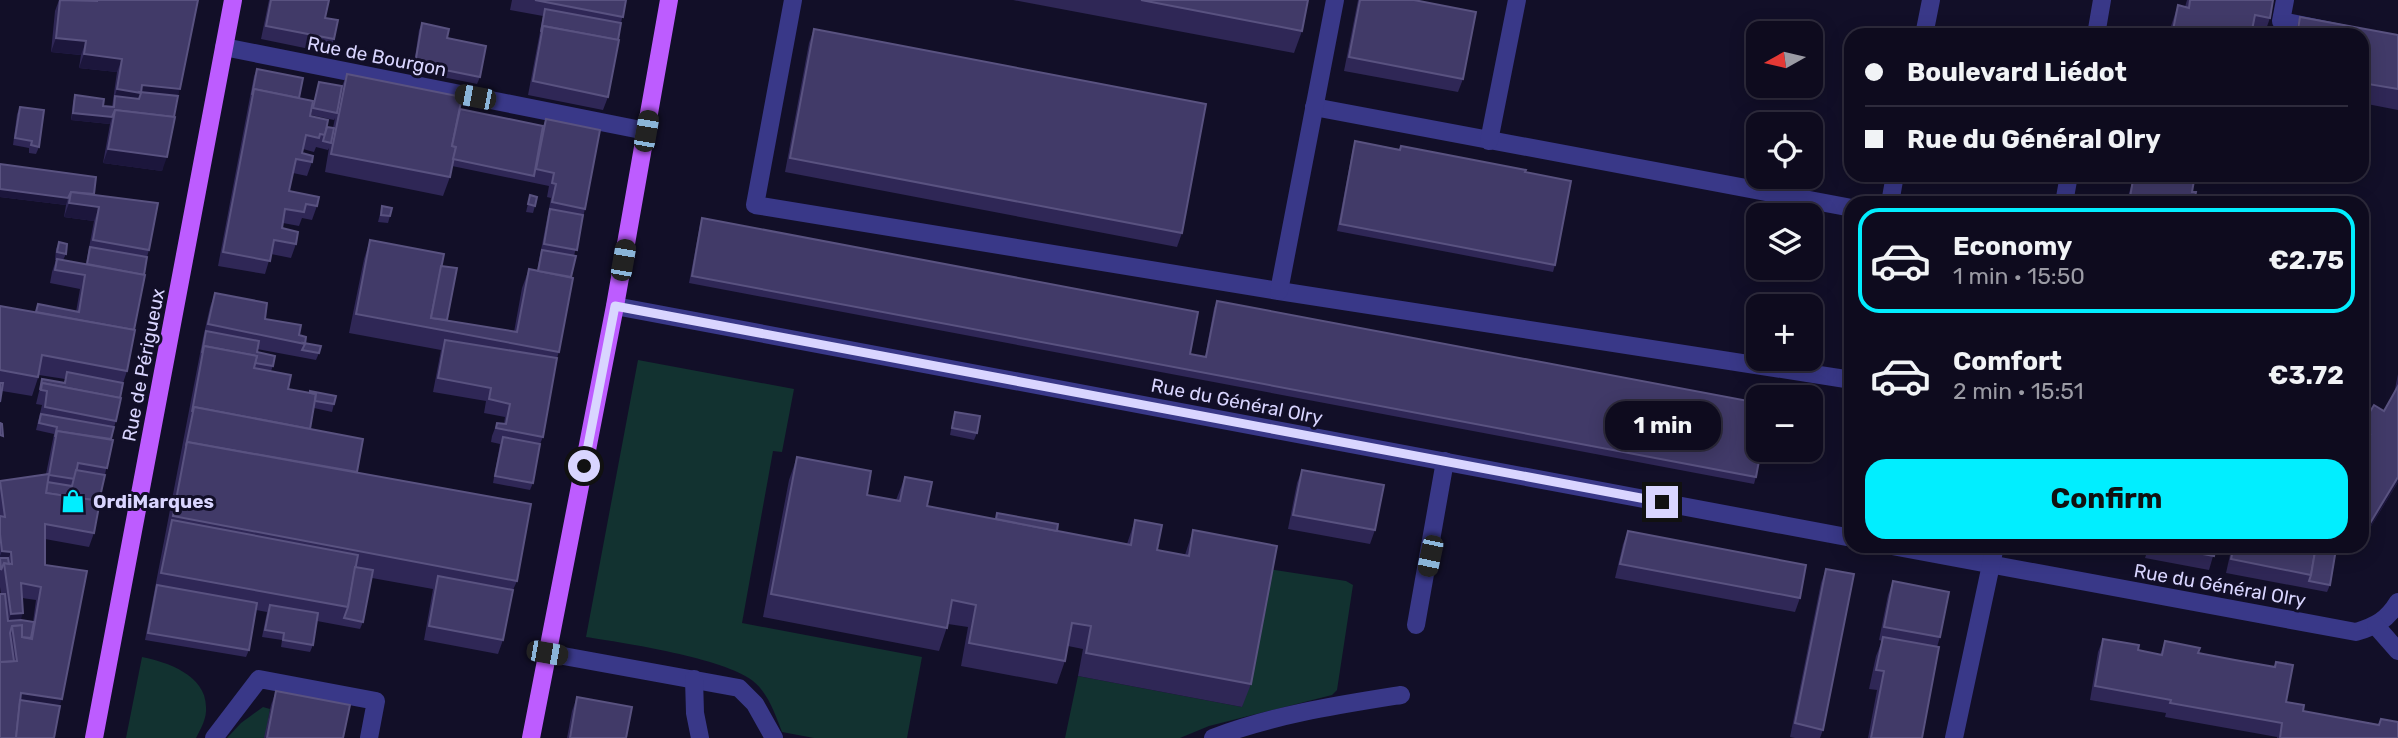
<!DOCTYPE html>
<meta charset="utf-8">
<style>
body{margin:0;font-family:Rubik,sans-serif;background:#1c192b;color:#f1f3f6;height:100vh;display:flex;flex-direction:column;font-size:26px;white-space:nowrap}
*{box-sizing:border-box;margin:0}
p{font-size:23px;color:#9b9ba4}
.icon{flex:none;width:38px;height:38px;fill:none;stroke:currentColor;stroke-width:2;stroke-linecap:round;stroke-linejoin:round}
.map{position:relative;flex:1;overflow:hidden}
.details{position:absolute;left:1844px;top:196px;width:525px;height:357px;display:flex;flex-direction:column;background:#0e0b1e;border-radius:21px;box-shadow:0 4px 18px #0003,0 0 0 2px #2e2b3c}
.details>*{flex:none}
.hud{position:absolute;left:1844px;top:28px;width:525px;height:154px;border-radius:21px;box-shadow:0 4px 18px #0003,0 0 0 2px #2e2b3c;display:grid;align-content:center;height:154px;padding:0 21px;background:#0e0b1e}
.needle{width:46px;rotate:262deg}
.fabs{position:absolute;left:1746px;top:21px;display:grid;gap:14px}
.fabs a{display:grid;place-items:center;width:77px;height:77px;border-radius:14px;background:#0e0b1e;box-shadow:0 4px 18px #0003,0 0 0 2px #2e2b3c;font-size:35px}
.end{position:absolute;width:32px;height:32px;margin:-16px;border:9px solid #d9d5ff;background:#111;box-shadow:0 0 0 4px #111}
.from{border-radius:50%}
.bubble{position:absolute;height:49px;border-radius:21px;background:#0e0b1e;box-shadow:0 4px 18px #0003,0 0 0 2px #2e2b3c;font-size:23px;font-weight:700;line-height:49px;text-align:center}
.car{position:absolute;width:21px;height:42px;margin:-21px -10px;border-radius:9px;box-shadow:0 0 5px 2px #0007;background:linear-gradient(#222 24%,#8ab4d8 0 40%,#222 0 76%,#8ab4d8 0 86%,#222 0)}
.hud b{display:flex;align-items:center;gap:24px;height:66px;font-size:26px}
.hud b+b{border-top:2px solid #2e2b3c}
.hud i{width:18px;height:18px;background:#f1f3f6}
ul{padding:12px 0 0;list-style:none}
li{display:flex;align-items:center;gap:21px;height:105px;margin:0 14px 10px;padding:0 7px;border:4px solid transparent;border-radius:21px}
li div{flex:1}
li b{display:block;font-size:26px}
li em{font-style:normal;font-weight:700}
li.selected{border-color:#01eeff}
li>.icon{width:63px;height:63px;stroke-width:1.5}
.button{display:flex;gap:14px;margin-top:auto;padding:14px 21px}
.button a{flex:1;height:80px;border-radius:21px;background:#01eeff;color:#111;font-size:28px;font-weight:700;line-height:80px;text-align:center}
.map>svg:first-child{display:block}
.green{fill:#123230}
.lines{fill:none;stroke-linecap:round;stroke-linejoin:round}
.minor{stroke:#393888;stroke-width:18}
.major{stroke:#bd5cff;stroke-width:18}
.wall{fill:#2f2756;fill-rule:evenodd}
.shaded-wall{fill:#1c163c}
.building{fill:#413a68;stroke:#595280;stroke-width:2}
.route{stroke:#d9d5ff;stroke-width:9}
.labels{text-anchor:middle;stroke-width:6;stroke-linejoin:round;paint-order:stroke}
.street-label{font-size:19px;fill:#d9d5ff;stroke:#120f28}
.poi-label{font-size:19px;font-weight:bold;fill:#d9d5ff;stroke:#120f28;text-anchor:start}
</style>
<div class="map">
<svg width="2398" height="738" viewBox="0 0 2398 738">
<rect width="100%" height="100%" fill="#120f28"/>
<g class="green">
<path d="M638 360 794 389 782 452 773 451 742 623 922 657 907 738H814L782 732C775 714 768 693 753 681 724 658 625 643 586 637Z"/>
<path d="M1268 569 1346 581 1353 585 1337 690 1332 695 1209 726 1180 738H1065L1078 676 1242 707Z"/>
<path d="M142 657C167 662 206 675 206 707 207 718 201 728 196 738H126Z"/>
<path d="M263 707 270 709 265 738H227L241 723Z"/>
</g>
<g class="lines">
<g class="minor">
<path d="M793 0 755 205 1279 291 1852 380"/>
<path d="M2285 0 2281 21 2351 35"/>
<path d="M1924 35 1931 0"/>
<path d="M2096 35 2102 0"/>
<path d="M224 47 646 131"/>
<path d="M1314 107 1852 208"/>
<path d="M1489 141 1517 0"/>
<path d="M1890 203 1895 175"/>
<path d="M2064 203 2069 175"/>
<path d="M1279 291 1335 0"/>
<path d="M615 306 1852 538"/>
<path d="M1892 546 2356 632C2376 626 2387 620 2398 602"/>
<path d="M1416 625 1445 461"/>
<path d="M2376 626 2398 651"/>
<path d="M547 653 739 688 755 704 774 738"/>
<path d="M694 679 695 713 700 738"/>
<path d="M214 738 259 679 376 701 369 738"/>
<path d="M1213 738C1272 715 1338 705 1401 695"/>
<path d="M1954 738 1995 546"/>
</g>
<g class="major">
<path d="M94 738 233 0"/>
<path d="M531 738 615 306 669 0"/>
</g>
</g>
<g class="wall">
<path d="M59 0H198L162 171 103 163 110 124 71 120 73 102 75 95 103 106 112 107 117 72 79 68 81 55 51 52 55 11Z"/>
<path d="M269 0H329L325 18 334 39 329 53 261 39Z"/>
<path d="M512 0H626L621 23 608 97 603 110 528 95 543 16 510 10Z"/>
<path d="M1013 0H1308L1302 31 1294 53Z"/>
<path d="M1358 0H1414L1463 79 1458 92 1344 71Z"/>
<path d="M2187 0H2273L2270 18 2264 35H2168L2178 5 2185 7Z"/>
<path d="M2300 17 2398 35V110L2362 103V35H2294Z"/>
<path d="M422 23 447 38 480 77 477 84 413 71 419 30Z"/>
<path d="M814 29 1182 233 1177 247 785 172 809 43Z"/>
<path d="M257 69 299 98 310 116 327 127 333 128 335 118 334 120 311 115 317 89 319 82 342 86 347 74 460 109 543 126 546 119 585 209 574 256 559 352 557 358 543 437 540 444 533 483 530 490 493 483 500 444 491 442 492 436 497 423 504 424 505 417 484 413 486 401 433 392 441 350 349 333 364 259 370 240 441 266 447 320 514 332 522 288 529 269 537 271 551 198 547 197 549 186 452 166 450 177 443 196 325 172 329 148 328 150 316 147 314 152 303 149 302 153 312 162 307 176 293 173 289 191 317 206 312 220 302 218 299 226 283 223 282 228 296 244 291 258 271 254 265 274 218 266 249 102 254 76Z"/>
<path d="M20 107 39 147 36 154 29 153V148L13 145 17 114Z"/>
<path d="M1355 141 1525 172 1555 265 1553 272 1337 231 1353 148Z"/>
<path d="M0 164 94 194 149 250 147 257 127 371 123 383 116 421 114 427 94 533 89 547 45 539V565L87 571 0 738 1 594 0 587V481L46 474 54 434 36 430 42 405 36 404 42 379 64 383 65 379 39 375 32 396 2 391 0 402V306L35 312 38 304 76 312 80 289 50 283 52 272 56 260H55L56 249 59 242 66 254 63 260 86 264 94 221 64 217 66 205 0 197ZM22 598 36 600 33 622 21 620Z"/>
<path d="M2136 175H2196L2195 176 2192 192 2194 203H2126L2133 180 2135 181Z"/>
<path d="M530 195 535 206 533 213 526 212Z"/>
<path d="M382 206 390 216 388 223 378 222Z"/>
<path d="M702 218 1190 354 1205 357 1214 308 1217 301 1756 477 1754 484 689 283 700 225Z"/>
<path d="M215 293 299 335 305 343 319 353 316 360 257 349V352L273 366 271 371 288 389 334 404 332 412 314 408 310 429 357 472 517 581 513 590 503 640 498 654 424 640 433 589 372 578 363 622 360 629 317 621 313 645 310 652 281 647 282 640 262 637 267 612 256 610 249 650 246 657 145 640 203 338 210 307Z"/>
<path d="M2398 374V482L2362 541V425L2384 411 2394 394Z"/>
<path d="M955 412 977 433 974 440 950 435 953 419Z"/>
<path d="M797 457 867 495 896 500 905 477 927 506 995 519 997 513 1057 531 1127 544 1135 520 1157 550 1185 555 1193 530 1251 684 1242 707 1078 676 1083 649 1068 646 1065 661 1057 684 961 666 968 627 948 624 939 651 763 617 789 480Z"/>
<path d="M1302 470 1375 530 1370 544 1288 529 1297 483Z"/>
<path d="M1628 531 1800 598 1795 612 1615 578 1623 544Z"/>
<path d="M2086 546H2216L2209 570 2145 558 2147 552 2119 547 2117 552Z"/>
<path d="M2232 546H2319L2330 585 2327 592 2226 573Z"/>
<path d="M1826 569 1823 730 1820 738H1795L1790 737 1821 583Z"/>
<path d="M1893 581 1940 637 1937 647 1922 738H1868L1877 690 1869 689 1876 656 1882 641 1879 640 1888 595Z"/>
<path d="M2103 639 2138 650 2160 655 2165 641 2198 653 2274 667 2276 662 2286 702 2303 711 2378 725 2381 719 2398 738H2277V737L2165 717 2166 713 2090 700 2098 652Z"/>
<path d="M276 691 343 738H264L271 705Z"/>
<path d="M577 697 626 738H567L572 711Z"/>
</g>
<g class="shaded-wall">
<path d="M56 38 86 41 81 55 51 52Z"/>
<path d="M84 54 122 59 117 72 79 68Z"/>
<path d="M142 85 180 89 175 103 115 96 117 89Z"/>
<path d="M73 113 112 117 110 124 71 120Z"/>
<path d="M108 149 167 157 162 171 103 163Z"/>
<path d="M0 189 68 198 66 205 0 197Z"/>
<path d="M69 203 99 207 94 221 64 217Z"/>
<path d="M2398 477V482L2362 541 2366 530Z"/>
<path d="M2 551 11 552 6 565H1L0 556Z"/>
<path d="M23 613 18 627 6 628 11 614Z"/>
<path d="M21 693 62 699 57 713 17 707Z"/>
</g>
<g class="building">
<path d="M60 0 97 1V0H198L180 89 142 85 141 93 117 89 122 59 84 54 86 41 56 38Z"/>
<path d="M271 0H329L325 18 338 20 334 39 266 26Z"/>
<path d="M535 0H626L623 17Z"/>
<path d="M1141 0H1308L1302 31Z"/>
<path d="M1360 0H1414L1476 12 1463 79 1349 57Z"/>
<path d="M2190 0H2273L2270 18 2255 15 2251 35H2172L2178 5 2189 8Z"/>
<path d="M545 9 621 23 618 40 543 26 541 32Z"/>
<path d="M2300 17 2398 35V89L2362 83V35H2297Z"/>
<path d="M422 23 449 29 447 38 486 46 480 77 415 64Z"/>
<path d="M543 26 619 40 608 97 533 81Z"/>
<path d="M814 29 1206 104 1182 233 790 158Z"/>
<path d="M257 69 303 78 299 98 254 89 252 95Z"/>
<path d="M347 74 462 97 452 146 456 147 450 177 331 154Z"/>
<path d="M319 82 342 86 337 113 313 108Z"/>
<path d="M254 89 313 101 310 116 328 120 325 135 320 134 319 138 306 135 302 153 313 156 312 162 296 159 289 191 319 197 317 206 306 204 304 212 285 209 282 228 298 232 296 244 274 240 270 261 223 252Z"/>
<path d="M140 92 178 96 174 117 115 110 112 117 73 113 75 95 104 99 103 106 114 107 115 96 139 99 141 93Z"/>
<path d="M20 107 44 110 39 147 31 145 32 141 15 138Z"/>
<path d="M460 109 543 126 534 176 453 159 456 147 452 146Z"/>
<path d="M115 110 175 117 167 157 108 149Z"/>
<path d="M546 119 600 130 585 209 552 202 556 184 552 183 554 173 536 169Z"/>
<path d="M327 127 334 128 331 143 323 141Z"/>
<path d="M1355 141 1400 150 1401 146 1526 170 1525 172 1571 181 1555 265 1340 224Z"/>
<path d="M0 164 96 177 94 194 71 192 68 198 0 189Z"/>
<path d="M2139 175H2195L2192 192H2196L2194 203H2129L2133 180 2138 181Z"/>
<path d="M71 192 158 203 149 250 93 240 99 207 69 203Z"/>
<path d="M530 195 537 197 535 206 528 204Z"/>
<path d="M382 206 392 208 390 216 381 215Z"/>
<path d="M550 209 583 215 577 250 544 244Z"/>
<path d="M702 218 1198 312 1190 354 1206 357 1217 301 1759 403V450H1761L1756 477 692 276Z"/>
<path d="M370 240 444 254 431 318 517 332 529 269 573 278 559 352 356 314Z"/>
<path d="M59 242 67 244 66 254 57 252Z"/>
<path d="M90 247 147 257 144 275 87 264Z"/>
<path d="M542 250 576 256 571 277 538 271Z"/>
<path d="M57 259 145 275 134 330 36 312 38 304 79 312 85 275 55 270Z"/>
<path d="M441 266 457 268 447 320 431 318Z"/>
<path d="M215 293 267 303 265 319 301 325 299 335 306 337 305 344 208 324Z"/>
<path d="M0 306 135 330 127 371 42 355 38 377 0 370Z"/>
<path d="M206 331 259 341 257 352 275 356 273 366 255 363 257 356 204 346 202 353Z"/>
<path d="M445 340 557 358 543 437 496 428 497 423 506 424 510 404 489 399 491 388 438 378Z"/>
<path d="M304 343 321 346 319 353 302 350 305 344Z"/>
<path d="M204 346 257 356 254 368 291 375 288 389 316 394 310 429 194 407 192 412Z"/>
<path d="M67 372 123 383 120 398 42 383 40 390 42 379 65 383Z"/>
<path d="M0 383H3L0 402Z"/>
<path d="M42 383 121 398 116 421 45 407 47 391 41 390Z"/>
<path d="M2398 386V477L2366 530 2362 528V447L2370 435 2362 431V425L2374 405 2384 411Z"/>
<path d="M310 391 336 396 334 404 315 401 316 394 310 393Z"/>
<path d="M194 407 363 439 357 472 187 442 186 446Z"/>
<path d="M955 412 980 416 977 433 952 428Z"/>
<path d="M41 414 114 427 111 439 57 431 55 437 57 427 39 423Z"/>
<path d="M0 423 2 424 3 436 0 435Z"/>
<path d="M57 431 113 440 107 468 78 463 75 479 49 475Z"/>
<path d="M503 437 540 444 533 483 495 476Z"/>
<path d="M187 442 531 504 517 581 173 516Z"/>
<path d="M797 457 871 471 867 495 900 501 905 477 932 482 927 506 1131 545 1135 520 1162 525 1157 550 1189 556 1193 530 1277 546 1251 684 1086 653 1091 626 1072 623 1065 661 969 643 976 605 952 600 947 628 771 594Z"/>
<path d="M76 470 105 475 99 501 46 493 47 482 72 486Z"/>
<path d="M1302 470 1384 485 1375 530 1293 515Z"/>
<path d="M49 474 46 493 100 501 94 533 45 524V565L87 571 62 699 21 693 16 738H0V662L17 661 12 626 22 625V637L32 639 41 587 21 583 23 613 11 614 4 563 12 564 11 552 2 551 0 534V516L5 517 0 481Z"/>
<path d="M997 513 1058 524 1057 531 996 519Z"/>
<path d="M172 520 358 555 348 607 161 573Z"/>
<path d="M1628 531 1806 565 1800 598 1620 564Z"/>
<path d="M2160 546H2216L2214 556Z"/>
<path d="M2234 546H2316L2311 575 2231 559Z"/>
<path d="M2316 546 2336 549 2330 585 2309 581 2311 575Z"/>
<path d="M0 558H8L9 564 4 563 1 570Z"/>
<path d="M355 567 373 570 363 622 344 618 348 607Z"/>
<path d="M1826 569 1854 574 1823 730 1795 723Z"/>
<path d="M438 576 513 590 503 640 429 626Z"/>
<path d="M1893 581 1949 592 1940 637 1884 627Z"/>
<path d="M157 585 257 603 249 650 148 633Z"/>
<path d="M0 594H5L8 621 21 620 34 622 31 638 22 637V625L12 626 10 633 14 661 0 662Z"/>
<path d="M270 605 318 613 313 645 283 640 284 633 265 630Z"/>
<path d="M1883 637 1939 647 1922 738H1871L1884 671 1876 670Z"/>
<path d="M2103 639 2139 645 2138 650 2162 655 2165 641 2200 648 2198 653 2235 660 2275 667 2276 662 2293 665 2286 702 2304 705 2303 711 2379 725 2381 719 2398 722V738H2280L2282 723 2170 703 2171 700 2095 686Z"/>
<path d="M276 691 350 705 343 738H267Z"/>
<path d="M577 697 632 707 626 738H570Z"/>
<path d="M20 700 60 706 54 738H16Z"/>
</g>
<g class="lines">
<path class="route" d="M584 466 615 306 1662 502"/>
</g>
<defs>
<g id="shop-bare" transform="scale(1.89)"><path d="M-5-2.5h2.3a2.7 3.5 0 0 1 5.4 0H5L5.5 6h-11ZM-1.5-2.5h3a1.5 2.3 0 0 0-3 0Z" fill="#01eeff" stroke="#120f28" stroke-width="2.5" paint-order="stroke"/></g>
</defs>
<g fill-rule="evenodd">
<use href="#shop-bare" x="73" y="501"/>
</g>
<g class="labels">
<g class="street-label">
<text transform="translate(377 56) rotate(11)" y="7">Rue de Bourgon</text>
<text transform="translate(143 365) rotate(-79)" y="7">Rue de Périgueux</text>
<text transform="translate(1237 401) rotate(11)" y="7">Rue du Général Olry</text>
<text transform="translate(2220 585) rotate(10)" y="7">Rue du Général Olry</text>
</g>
<g class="poi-label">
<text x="93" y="508">OrdiMarques</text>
</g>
</g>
</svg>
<div class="fabs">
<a><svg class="needle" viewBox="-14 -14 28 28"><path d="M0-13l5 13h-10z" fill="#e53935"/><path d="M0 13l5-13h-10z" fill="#9b9ba4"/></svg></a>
<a><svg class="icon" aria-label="locate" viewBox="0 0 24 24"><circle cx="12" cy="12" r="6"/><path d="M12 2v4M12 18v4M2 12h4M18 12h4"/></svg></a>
<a><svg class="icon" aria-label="layers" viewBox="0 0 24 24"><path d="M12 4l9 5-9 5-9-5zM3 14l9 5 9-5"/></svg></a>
<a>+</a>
<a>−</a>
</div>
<i class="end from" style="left:584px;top:466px"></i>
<i class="end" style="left:1662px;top:502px"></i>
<div class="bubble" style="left:1605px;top:401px;width:116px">1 min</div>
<i class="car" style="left:475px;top:97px;rotate:281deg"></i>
<i class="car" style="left:646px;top:131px;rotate:10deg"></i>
<i class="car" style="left:623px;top:260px;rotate:10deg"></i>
<i class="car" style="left:1430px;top:556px;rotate:192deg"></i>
<i class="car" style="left:547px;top:653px;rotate:100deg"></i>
<div class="hud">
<b><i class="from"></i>Boulevard Liédot</b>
<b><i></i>Rue du Général Olry</b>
</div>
<section class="details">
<ul>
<li class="selected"><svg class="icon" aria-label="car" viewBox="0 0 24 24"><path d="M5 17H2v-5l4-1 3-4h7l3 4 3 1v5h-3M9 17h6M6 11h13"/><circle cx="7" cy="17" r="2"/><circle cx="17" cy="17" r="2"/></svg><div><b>Economy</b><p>1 min · 15:50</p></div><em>€2.75</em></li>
<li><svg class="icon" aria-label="car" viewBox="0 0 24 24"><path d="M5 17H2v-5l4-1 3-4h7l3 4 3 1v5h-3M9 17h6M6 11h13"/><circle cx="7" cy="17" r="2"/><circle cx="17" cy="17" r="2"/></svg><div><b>Comfort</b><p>2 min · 15:51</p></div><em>€3.72</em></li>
</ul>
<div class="button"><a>Confirm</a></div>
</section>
</div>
